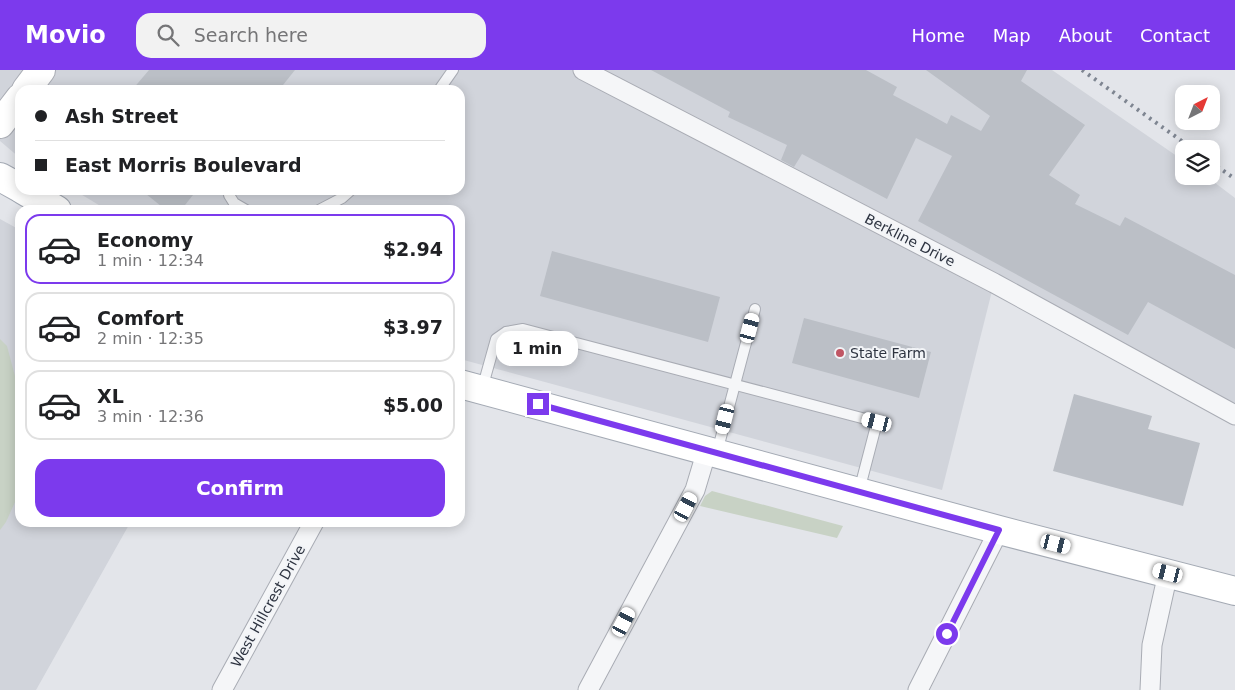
<!DOCTYPE html>
<meta charset="utf-8">
<style>
body{margin:0;font-family:"DejaVu Sans",sans-serif;background:#f2f2f2;color:#202124;height:100vh;display:flex;flex-direction:column;font-size:19px;white-space:nowrap}
*{box-sizing:border-box;margin:0}
p{font-size:16px;color:#757577}
.icon{flex:none;width:28px;height:28px;fill:none;stroke:currentColor;stroke-width:2;stroke-linecap:round;stroke-linejoin:round}
.map{position:relative;flex:1;overflow:hidden}
.sheet{position:absolute;left:15px;top:135px;width:450px;height:322px;display:flex;flex-direction:column;background:#fff;border-radius:15px;box-shadow:0 2px 12px #0003}
.sheet>*{flex:none}
.guide{position:absolute;left:15px;top:15px;width:450px;height:110px;border-radius:15px;box-shadow:0 2px 12px #0003;display:grid;align-content:center;height:110px;padding:0 20px;background:#fff}
.needle{width:32px;rotate:42deg}
.buttons{position:absolute;left:1175px;top:15px;display:grid;gap:10px}
.buttons a{display:grid;place-items:center;width:45px;height:45px;border-radius:10px;background:#fff;box-shadow:0 2px 12px #0003;font-size:25px}
.end{position:absolute;width:22px;height:22px;margin:-11px;border:6px solid #7c3aed;background:#fff;box-shadow:0 0 0 2px #fff}
.from{border-radius:50%}
.bubble{position:absolute;height:35px;border-radius:15px;background:#fff;box-shadow:0 2px 12px #0003;font-size:16px;font-weight:600;line-height:35px;text-align:center}
.car{position:absolute;width:15px;height:30px;margin:-15px -8px;border-radius:6px;box-shadow:0 0 4px 1px #0007;background:linear-gradient(#fff 24%,#345 0 40%,#fff 0 76%,#345 0 86%,#fff 0)}
.guide b{display:flex;align-items:center;gap:18px;height:48px;font-size:19px}
.guide b+b{border-top:1px solid #e0e0e0}
.guide i{width:12px;height:12px;background:#202124}
ul{padding:9px 0 0;list-style:none}
li{display:flex;align-items:center;gap:15px;height:70px;margin:0 10px 8px;padding:0 10px;border:2px solid #e0e0e0;border-radius:15px}
li div{flex:1}
li b{display:block;font-size:19px}
li em{font-style:normal;font-weight:600}
li.current{border-color:#7c3aed}
li>.icon{width:45px;height:45px;stroke-width:1.5}
.primary-button{display:flex;gap:10px;margin-top:auto;padding:10px 20px}
.primary-button a{flex:1;height:58px;border-radius:15px;background:#7c3aed;color:#fff;font-size:20px;font-weight:600;line-height:58px;text-align:center}
header{display:flex;align-items:center;gap:30px;box-sizing:border-box;height:70px;padding:0 25px;background:#7c3aed;color:#fff}
header strong{font-size:24px}
nav{display:flex;gap:28px;margin-inline-start:auto;font-size:18px}
.search{width:350px;height:45px;background:#f2f2f2;display:flex;align-items:center;gap:12px;box-sizing:border-box;padding:0 18px;border-radius:15px;color:#757577;font-size:19px}
.map>svg:first-child{display:block}
.built{fill:#d1d4db}
.green{fill:#c8d2c5}
.building{fill:#bbbfc6}
.lines{fill:none;stroke-linecap:round;stroke-linejoin:round}
.service-casing{stroke:#a9acb4;stroke-width:12}
.minor-casing{stroke:#a9acb4;stroke-width:21}
.secondary-casing{stroke:#a9acb4;stroke-width:30}
.primary-casing{stroke:#a4aab4;stroke-width:30}
.service{stroke:#f5f6f8;stroke-width:10}
.minor{stroke:#f5f6f8;stroke-width:19}
.secondary{stroke:#fff;stroke-width:28}
.primary{stroke:#fff;stroke-width:28}
.rail{stroke:#7e8591;stroke-width:4;stroke-dasharray:2.5 5;stroke-linecap:butt}
.route{stroke:#7c3aed;stroke-width:6}
.poi-dot{fill:#c05664;stroke:#f2f4f7;stroke-width:2}
.labels{text-anchor:middle;stroke-width:4;stroke-linejoin:round;paint-order:stroke}
.street-label{font-size:14px;fill:#2d3340;stroke:#f2f4f7}
.poi-label{font-size:14px;fill:#2d3340;stroke:#f2f4f7;text-anchor:start}
</style>
<header>
<strong>Movio</strong>
<div class="search"><svg class="icon" aria-label="search" viewBox="0 0 24 24"><circle cx="10" cy="10" r="6"/><path d="M15 15l6 6"/></svg>Search here</div>
<nav><a>Home</a><a>Map</a><a>About</a><a>Contact</a></nav>
</header>
<div class="map">
<svg width="1235" height="620" viewBox="0 0 1235 620">
<rect width="100%" height="100%" fill="#e3e5ea"/>
<g class="built">
<path d="M0 0H1052L1184 91V106H1206L1235 128V345L994 213 942 420 460 289V140H107L74 120H460V20H20V88L0 71Z"/>
<path d="M0 149 20 160V452L130 453 36 620H0Z"/>
</g>
<g class="green">
<path d="M0 269 7 276 20 325V421L6 452 0 460Z"/>
<path d="M712 421 843 456 837 468 700 436 705 426Z"/>
</g>
<g class="building">
<path d="M149 0H295L279 20H132Z"/>
<path d="M651 0H866L897 17 893 25 929 44 947 54 951 45 981 61 990 46 926 0H1027L1021 11 1085 55 1049 105 1080 125 1075 134 1120 156 1125 147 1235 205V279L1148 232 1128 265 918 151 952 86 916 68 887 129 802 84 794 97 781 90 787 75 728 47 730 42Z"/>
<path d="M141 120H197L181 140H166Z"/>
<path d="M552 181 720 227 708 272 540 226Z"/>
<path d="M804 248 931 282 919 328 792 293Z"/>
<path d="M1074 324 1152 346 1148 359 1200 373 1183 436 1053 401Z"/>
</g>
<g class="lines">
<g class="service-casing">
<g id="service">
<path d="M439 20 453 0"/>
<path d="M232 120 229 125 234 133 246 140"/>
<path d="M319 140 342 128 351 120"/>
<path d="M482 319 496 269 506 262 523 259 877 352 859 421"/>
<path d="M717 382 755 239"/>
</g>
</g>
<g class="minor-casing">
<g id="minor">
<path d="M583 0 994 213 1235 345"/>
<path d="M222 620 314 452"/>
<path d="M588 620 695 420 707 380"/>
<path d="M918 620 999 460"/>
<path d="M1150 620 1152 575 1168 503"/>
</g>
</g>
<g class="secondary-casing">
<g id="secondary">
<path d="M26 20 41 0"/>
<path d="M0 54 20 28"/>
</g>
</g>
<g class="primary-casing">
<g id="primary">
<path d="M0 107 20 118"/>
<path d="M23 120 57 140"/>
<path d="M460 314 999 460 1235 521"/>
</g>
</g>
<use href="#service" class="service"/>
<use href="#minor" class="minor"/>
<use href="#secondary" class="secondary"/>
<use href="#primary" class="primary"/>
<g class="rail">
<path d="M1082 0 1193 79"/>
<path d="M1211 92 1235 109"/>
</g>
</g>
<g class="lines">
<path class="route" d="M538 334 999 460 947 564"/>
</g>
<circle class="poi-dot" cx="840" cy="283" r="5"/>
<g class="labels">
<g class="street-label">
<text transform="translate(910 170) rotate(27)" y="5">Berkline Drive</text>
<text transform="translate(268 536) rotate(-61)" y="5">West Hillcrest Drive</text>
</g>
<g class="poi-label">
<text x="850" y="288">State Farm</text>
</g>
</g>
</svg>
<div class="buttons">
<a><svg class="needle" viewBox="-14 -14 28 28"><path d="M0-13l5 13h-10z" fill="#e53935"/><path d="M0 13l5-13h-10z" fill="#757577"/></svg></a>
<a><svg class="icon" aria-label="layers" viewBox="0 0 24 24"><path d="M12 4l9 5-9 5-9-5zM3 14l9 5 9-5"/></svg></a>
</div>
<i class="end from" style="left:947px;top:564px"></i>
<i class="end" style="left:538px;top:334px"></i>
<div class="bubble" style="left:496px;top:261px;width:82px">1 min</div>
<i class="car" style="left:750px;top:258px;rotate:15deg"></i>
<i class="car" style="left:725px;top:349px;rotate:194deg"></i>
<i class="car" style="left:877px;top:352px;rotate:284deg"></i>
<i class="car" style="left:686px;top:437px;rotate:28deg"></i>
<i class="car" style="left:1056px;top:474px;rotate:104deg"></i>
<i class="car" style="left:1168px;top:503px;rotate:284deg"></i>
<i class="car" style="left:624px;top:552px;rotate:28deg"></i>
<div class="guide">
<b><i class="from"></i>Ash Street</b>
<b><i></i>East Morris Boulevard</b>
</div>
<section class="sheet">
<ul>
<li class="current"><svg class="icon" aria-label="car" viewBox="0 0 24 24"><path d="M5 17H2v-5l4-1 3-4h7l3 4 3 1v5h-3M9 17h6M6 11h13"/><circle cx="7" cy="17" r="2"/><circle cx="17" cy="17" r="2"/></svg><div><b>Economy</b><p>1 min · 12:34</p></div><em>$2.94</em></li>
<li><svg class="icon" aria-label="car" viewBox="0 0 24 24"><path d="M5 17H2v-5l4-1 3-4h7l3 4 3 1v5h-3M9 17h6M6 11h13"/><circle cx="7" cy="17" r="2"/><circle cx="17" cy="17" r="2"/></svg><div><b>Comfort</b><p>2 min · 12:35</p></div><em>$3.97</em></li>
<li><svg class="icon" aria-label="car" viewBox="0 0 24 24"><path d="M5 17H2v-5l4-1 3-4h7l3 4 3 1v5h-3M9 17h6M6 11h13"/><circle cx="7" cy="17" r="2"/><circle cx="17" cy="17" r="2"/></svg><div><b>XL</b><p>3 min · 12:36</p></div><em>$5.00</em></li>
</ul>
<div class="primary-button"><a>Confirm</a></div>
</section>
</div>
